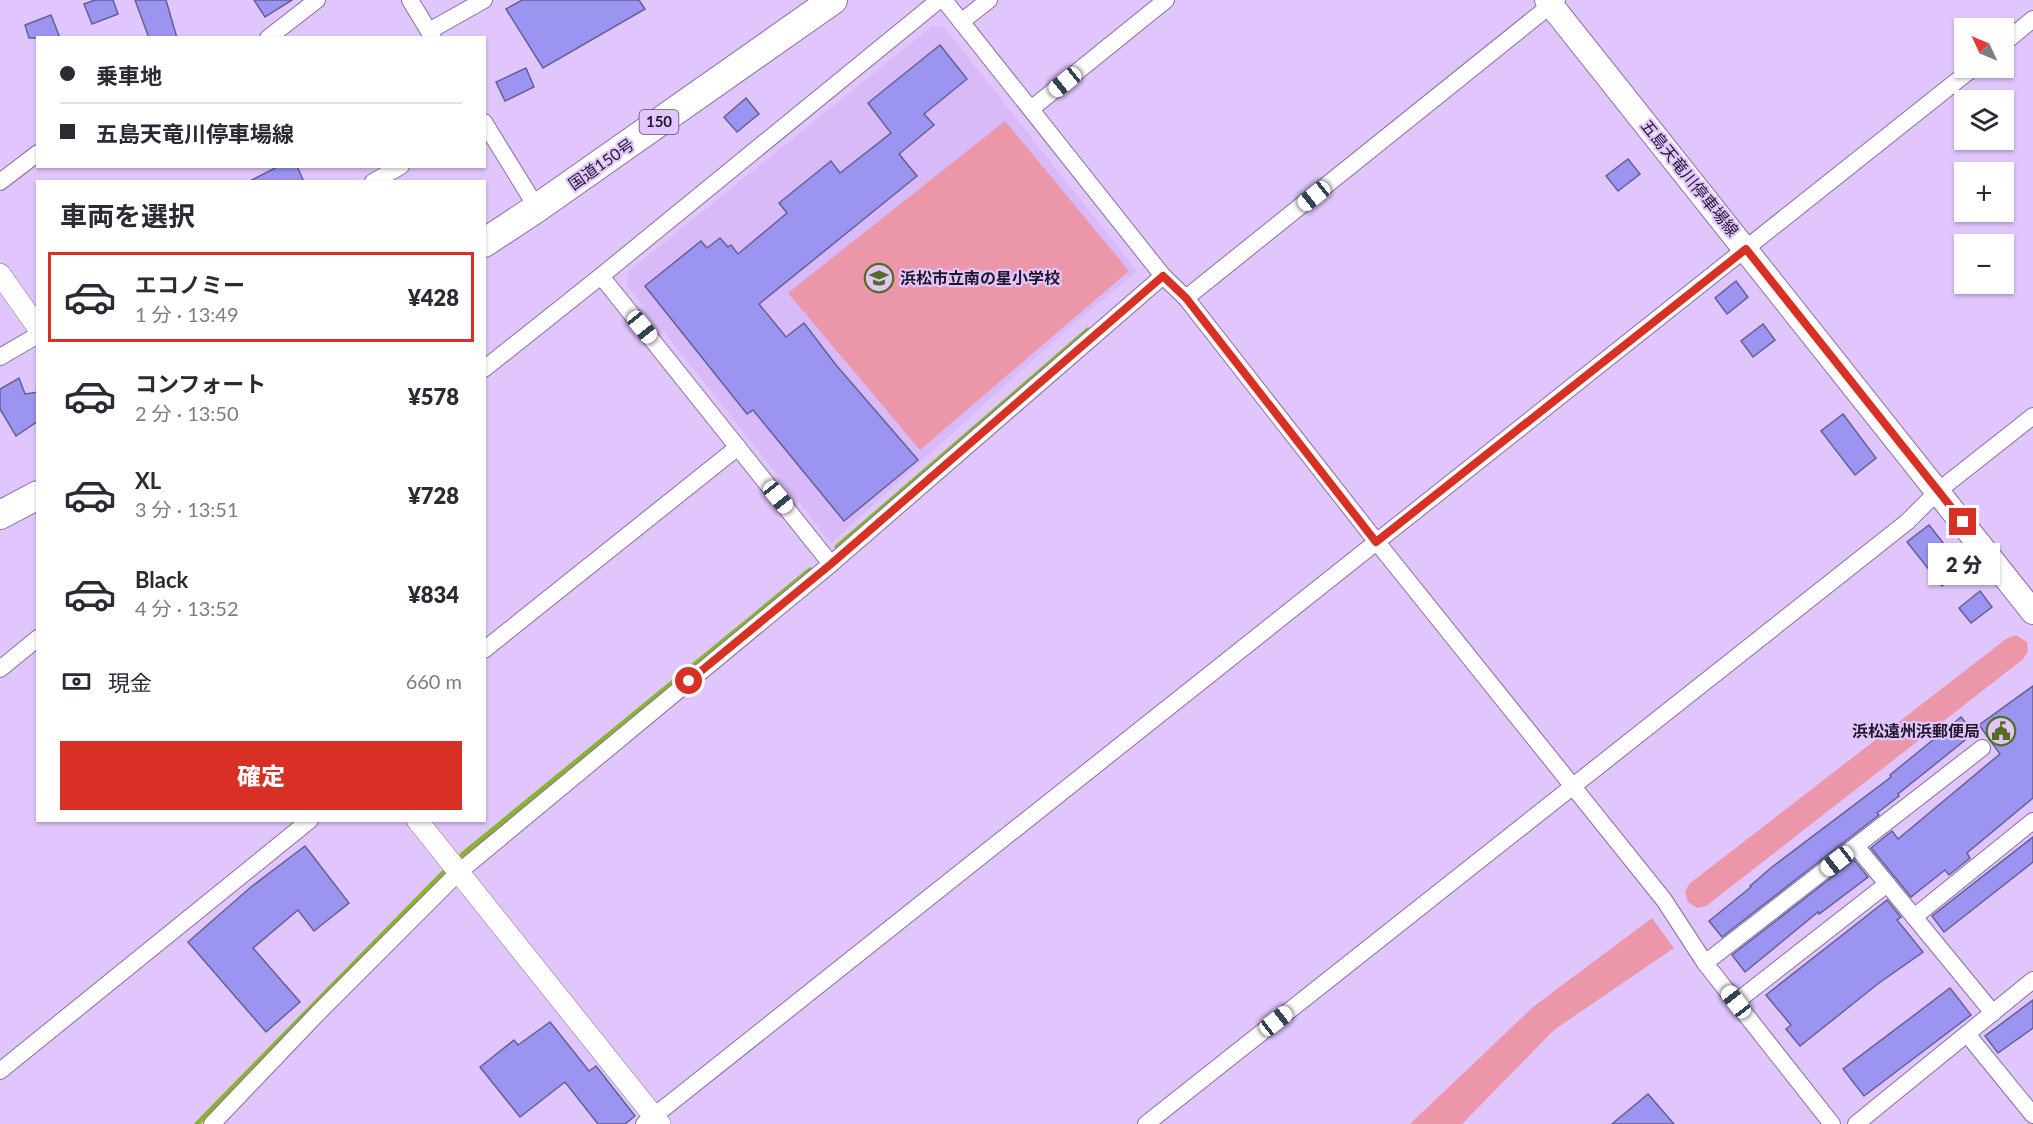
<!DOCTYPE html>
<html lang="ja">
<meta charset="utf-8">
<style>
body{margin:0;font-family:Lato,"Noto Sans JP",sans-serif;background:#f2f2f3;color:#2b2b33;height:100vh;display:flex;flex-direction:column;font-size:22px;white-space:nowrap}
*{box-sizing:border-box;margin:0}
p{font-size:20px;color:#7c7c81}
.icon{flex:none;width:33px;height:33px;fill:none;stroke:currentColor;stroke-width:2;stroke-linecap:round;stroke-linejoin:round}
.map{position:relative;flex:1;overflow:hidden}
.sheet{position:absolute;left:36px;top:180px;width:450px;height:642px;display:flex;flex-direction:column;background:#fff;border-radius:0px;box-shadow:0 2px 4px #0004}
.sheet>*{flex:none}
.banner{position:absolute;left:36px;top:36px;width:450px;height:132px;border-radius:0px;box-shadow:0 2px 4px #0004;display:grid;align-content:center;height:132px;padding:0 24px;background:#fff}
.needle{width:39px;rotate:314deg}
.buttons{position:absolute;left:1954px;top:18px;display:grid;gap:12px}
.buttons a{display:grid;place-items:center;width:60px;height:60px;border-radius:0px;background:#fff;box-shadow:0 2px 4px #0004;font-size:30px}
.end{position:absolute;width:27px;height:27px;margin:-14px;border:8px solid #d93025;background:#fff;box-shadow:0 0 0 3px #fff}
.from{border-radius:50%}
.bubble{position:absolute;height:42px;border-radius:0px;background:#fff;box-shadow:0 2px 4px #0004;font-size:20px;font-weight:800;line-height:42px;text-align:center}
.car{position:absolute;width:18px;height:36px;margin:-18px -9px;border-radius:8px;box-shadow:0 0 4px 2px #0007;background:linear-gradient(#fff 24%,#345 0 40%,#fff 0 76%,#345 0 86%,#fff 0)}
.banner b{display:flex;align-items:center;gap:21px;height:57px;font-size:22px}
.banner b+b{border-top:2px solid #e1e1e2}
.banner i{width:15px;height:15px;background:#2b2b33}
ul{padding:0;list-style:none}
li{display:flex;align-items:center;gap:18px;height:90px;margin:0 12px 9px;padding:0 12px;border:3px solid transparent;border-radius:0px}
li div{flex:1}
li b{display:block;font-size:22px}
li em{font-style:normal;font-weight:800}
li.current{border-color:#d93025}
li>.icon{width:54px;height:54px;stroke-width:1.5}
h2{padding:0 24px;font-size:27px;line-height:72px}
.pay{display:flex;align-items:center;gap:15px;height:66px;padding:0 24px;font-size:22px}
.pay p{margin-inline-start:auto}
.button{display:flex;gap:12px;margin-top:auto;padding:12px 24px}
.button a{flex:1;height:69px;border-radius:0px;background:#d93025;color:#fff;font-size:24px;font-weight:800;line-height:69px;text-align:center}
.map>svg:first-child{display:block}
.built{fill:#d7baf7}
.green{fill:#ec97a9}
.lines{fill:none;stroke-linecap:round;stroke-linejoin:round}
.stream{stroke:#89b52b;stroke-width:5}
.building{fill:#9b94f1;stroke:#646094;stroke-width:1.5}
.minor-casing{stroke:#876fa1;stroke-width:18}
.tertiary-casing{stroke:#876fa1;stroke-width:22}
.secondary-casing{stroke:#876fa1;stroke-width:26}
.trunk-casing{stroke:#876fa1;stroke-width:30}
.minor{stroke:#fff;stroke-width:16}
.tertiary{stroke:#fff;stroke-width:21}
.secondary{stroke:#fff;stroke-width:24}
.trunk{stroke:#fff;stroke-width:28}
.route{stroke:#d93025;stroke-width:8}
.labels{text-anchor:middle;stroke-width:4.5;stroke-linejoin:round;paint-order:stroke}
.shield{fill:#e0c6fd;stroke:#5a4b69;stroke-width:1.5}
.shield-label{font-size:15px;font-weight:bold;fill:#20162a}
.street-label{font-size:16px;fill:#20162a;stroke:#e0c6fd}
.poi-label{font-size:16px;font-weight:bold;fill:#20162a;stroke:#e0c6fd;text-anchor:start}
</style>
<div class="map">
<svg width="2033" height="1124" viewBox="0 0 2033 1124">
<rect width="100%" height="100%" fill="#e0c6fd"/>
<path class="built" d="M932 26 944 27 1137 271 1062 334 831 543 627 285 629 271Z"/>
<g class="green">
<path d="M1005 121 1129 271 920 450 788 293Z"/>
<path d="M2016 635 2027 642 2028 652 2022 660 1706 906 1697 908 1688 902 1685 892 1689 884 2006 639Z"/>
<path d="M1652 918 1674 948 1554 1030 1462 1124H1410L1533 1007Z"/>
</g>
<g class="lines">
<g class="stream">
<path d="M837 547 1088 330"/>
<path d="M462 855 810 570"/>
<path d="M197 1124 443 873"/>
</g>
</g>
<g class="building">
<path d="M95 0H113L118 14 92 24 84 4Z"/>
<path d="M135 0H166L177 38H149Z"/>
<path d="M254 0H292L265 17Z"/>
<path d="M522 0H639L645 9 543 68 506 9Z"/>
<path d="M51 15 60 38H29L25 25Z"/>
<path d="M940 45 967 79 924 114 934 125 899 154 917 176 759 304 786 337 804 323 836 365 918 460 844 521 753 410 747 414 645 286 701 241 707 248 720 238 728 247 731 245 738 254 787 213 779 203 831 161 840 173 891 133 868 103Z"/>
<path d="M526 68 534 87 505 101 496 82Z"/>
<path d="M746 98 759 114 737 132 724 117Z"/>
<path d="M1628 159 1640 174 1618 191 1606 176Z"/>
<path d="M279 166H297L304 182H248Z"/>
<path d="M1736 281 1748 297 1727 314 1715 298Z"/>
<path d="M1763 324 1775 340 1753 357 1741 341Z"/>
<path d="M19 378 25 394 38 392V421L16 436 0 409V389Z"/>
<path d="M1843 414 1876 458 1855 475 1821 431Z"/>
<path d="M1929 525 1964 569 1942 586 1907 542Z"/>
<path d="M1980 591 1992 607 1971 623 1959 608Z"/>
<path d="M2033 686V798L1967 853 1970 858 1949 875 1945 870 1911 897 1871 848 1892 831 1898 839 2000 754 1979 725Z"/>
<path d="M1961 717 1974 733 1898 794 1899 796 1877 813 1879 815 1722 937 1709 921 1751 887 1750 886 1772 867 1891 777 1890 775Z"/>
<path d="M2033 837V862L1944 932 1932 916Z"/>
<path d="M305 846 349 903 314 931 298 910 253 948 300 1002 266 1032 188 942 251 887Z"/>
<path d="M1854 860 1868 877 1819 914 1818 912 1745 972 1732 955Z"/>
<path d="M1887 900 1901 917 1897 920 1923 952 1879 983 1800 1046 1786 1029 1791 1025 1766 995Z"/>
<path d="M1950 988 1971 1015 1864 1096 1843 1069Z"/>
<path d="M2033 1000V1028L1998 1053 1985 1036Z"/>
<path d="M550 1022 589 1071 596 1066 635 1116 625 1124H598L565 1082 520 1117 480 1067 514 1040 518 1045Z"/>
<path d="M1648 1094 1674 1124H1612Z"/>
</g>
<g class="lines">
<g class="minor-casing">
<g id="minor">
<path d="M410 0 433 38"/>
<path d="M944 0 1163 276 1186 298 1376 541 1664 900 1705 963 1832 1124"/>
<path d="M961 22 989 0"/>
<path d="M429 31 484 0"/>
<path d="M268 38 317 0"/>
<path d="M2004 43 2033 19"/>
<path d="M1031 109 1166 0"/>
<path d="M484 122 537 208"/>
<path d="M0 182 38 153"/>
<path d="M373 182 401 166"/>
<path d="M601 276 831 564"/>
<path d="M1186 298 1557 0"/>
<path d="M0 357 38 335"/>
<path d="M484 369 601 276 939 0"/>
<path d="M484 650 738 447"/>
<path d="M0 669 38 638"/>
<path d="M1856 846 1993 1013"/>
<path d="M1914 917 2033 821"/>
<path d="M1705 963 1982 748"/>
<path d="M1736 1002 1887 884"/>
<path d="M1967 1034 2033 1115"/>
<path d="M0 1071 310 820"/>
<path d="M212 1124 318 1013 459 872 831 564 1163 276"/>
<path d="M644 1124 1973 68"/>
<path d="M1146 1124 1907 522 1938 491 2033 416"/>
<path d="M1856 1124 2033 980"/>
</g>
</g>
<g class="tertiary-casing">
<g id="tertiary">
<path d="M0 274 38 328"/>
<path d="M417 820 660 1124"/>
</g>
</g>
<g class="secondary-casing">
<path id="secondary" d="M1547 0 2033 612"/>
</g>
<g class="trunk-casing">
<g id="trunk">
<path d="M484 243 537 208 833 0"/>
<path d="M0 515 38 495"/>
</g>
</g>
<use href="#minor" class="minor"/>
<use href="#tertiary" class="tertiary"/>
<use href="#secondary" class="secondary"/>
<use href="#trunk" class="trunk"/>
</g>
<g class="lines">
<path class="route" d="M689 681 831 564 1163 276 1186 298 1376 542 1746 249 1963 522"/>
</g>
<defs>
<g id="school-ring" transform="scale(1.5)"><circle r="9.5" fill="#e0c6fd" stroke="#546e21" stroke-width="1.5"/><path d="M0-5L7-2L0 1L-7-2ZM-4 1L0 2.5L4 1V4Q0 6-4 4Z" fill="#546e21"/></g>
<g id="civic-ring" transform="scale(1.5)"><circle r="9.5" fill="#e0c6fd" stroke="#546e21" stroke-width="1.5"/><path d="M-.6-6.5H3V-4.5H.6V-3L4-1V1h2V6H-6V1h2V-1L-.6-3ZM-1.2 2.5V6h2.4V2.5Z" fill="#546e21"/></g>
</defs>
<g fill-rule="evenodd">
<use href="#school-ring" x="879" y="278"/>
<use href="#civic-ring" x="2001" y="731"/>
</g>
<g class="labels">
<rect class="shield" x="639.5" y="110" width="39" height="24" rx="4.5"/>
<g class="shield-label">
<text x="659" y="127">150</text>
</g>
<g class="street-label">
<text transform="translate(601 164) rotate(-35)" y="6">国道150号</text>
<text transform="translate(1690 178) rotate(51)" y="6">五島天竜川停車場線</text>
</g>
<g class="poi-label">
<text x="900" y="284">浜松市立南の星小学校</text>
<text x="1980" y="737" text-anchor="end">浜松遠州浜郵便局</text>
</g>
</g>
</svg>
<div class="buttons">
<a><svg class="needle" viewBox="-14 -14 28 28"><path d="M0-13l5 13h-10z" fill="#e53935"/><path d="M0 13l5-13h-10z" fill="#7c7c81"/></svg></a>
<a><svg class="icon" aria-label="layers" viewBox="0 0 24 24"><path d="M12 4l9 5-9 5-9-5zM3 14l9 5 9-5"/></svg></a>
<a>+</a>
<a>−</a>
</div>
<i class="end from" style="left:689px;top:681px"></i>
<i class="end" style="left:1963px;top:522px"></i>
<div class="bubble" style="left:1928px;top:543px;width:72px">2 分</div>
<i class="car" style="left:1065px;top:82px;rotate:231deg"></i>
<i class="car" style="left:1314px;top:196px;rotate:231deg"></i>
<i class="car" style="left:642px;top:327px;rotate:141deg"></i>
<i class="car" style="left:778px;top:497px;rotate:141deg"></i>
<i class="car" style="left:1837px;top:861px;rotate:232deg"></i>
<i class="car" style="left:1736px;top:1002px;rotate:322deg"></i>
<i class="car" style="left:1276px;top:1021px;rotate:52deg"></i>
<div class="banner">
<b><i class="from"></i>乗車地</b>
<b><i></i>五島天竜川停車場線</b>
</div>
<section class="sheet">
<h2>車両を選択</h2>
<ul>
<li class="current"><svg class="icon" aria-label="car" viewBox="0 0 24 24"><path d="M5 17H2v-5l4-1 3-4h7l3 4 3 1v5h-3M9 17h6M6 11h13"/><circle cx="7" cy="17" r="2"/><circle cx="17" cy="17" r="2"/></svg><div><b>エコノミー</b><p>1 分 · 13:49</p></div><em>¥428</em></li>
<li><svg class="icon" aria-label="car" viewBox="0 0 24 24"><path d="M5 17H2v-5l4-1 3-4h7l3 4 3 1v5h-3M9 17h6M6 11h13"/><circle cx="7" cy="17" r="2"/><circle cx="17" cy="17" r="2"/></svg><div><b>コンフォート</b><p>2 分 · 13:50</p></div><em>¥578</em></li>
<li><svg class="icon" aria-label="car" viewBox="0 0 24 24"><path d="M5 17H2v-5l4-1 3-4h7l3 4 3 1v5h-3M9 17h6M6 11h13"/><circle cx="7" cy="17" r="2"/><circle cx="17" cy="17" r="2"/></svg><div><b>XL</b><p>3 分 · 13:51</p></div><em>¥728</em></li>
<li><svg class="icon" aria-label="car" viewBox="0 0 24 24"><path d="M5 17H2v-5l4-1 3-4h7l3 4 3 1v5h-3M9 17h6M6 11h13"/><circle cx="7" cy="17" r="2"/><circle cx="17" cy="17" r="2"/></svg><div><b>Black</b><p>4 分 · 13:52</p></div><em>¥834</em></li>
</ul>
<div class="pay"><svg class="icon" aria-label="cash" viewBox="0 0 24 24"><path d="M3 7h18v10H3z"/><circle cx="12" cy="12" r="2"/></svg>現金<p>660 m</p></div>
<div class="button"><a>確定</a></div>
</section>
</div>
